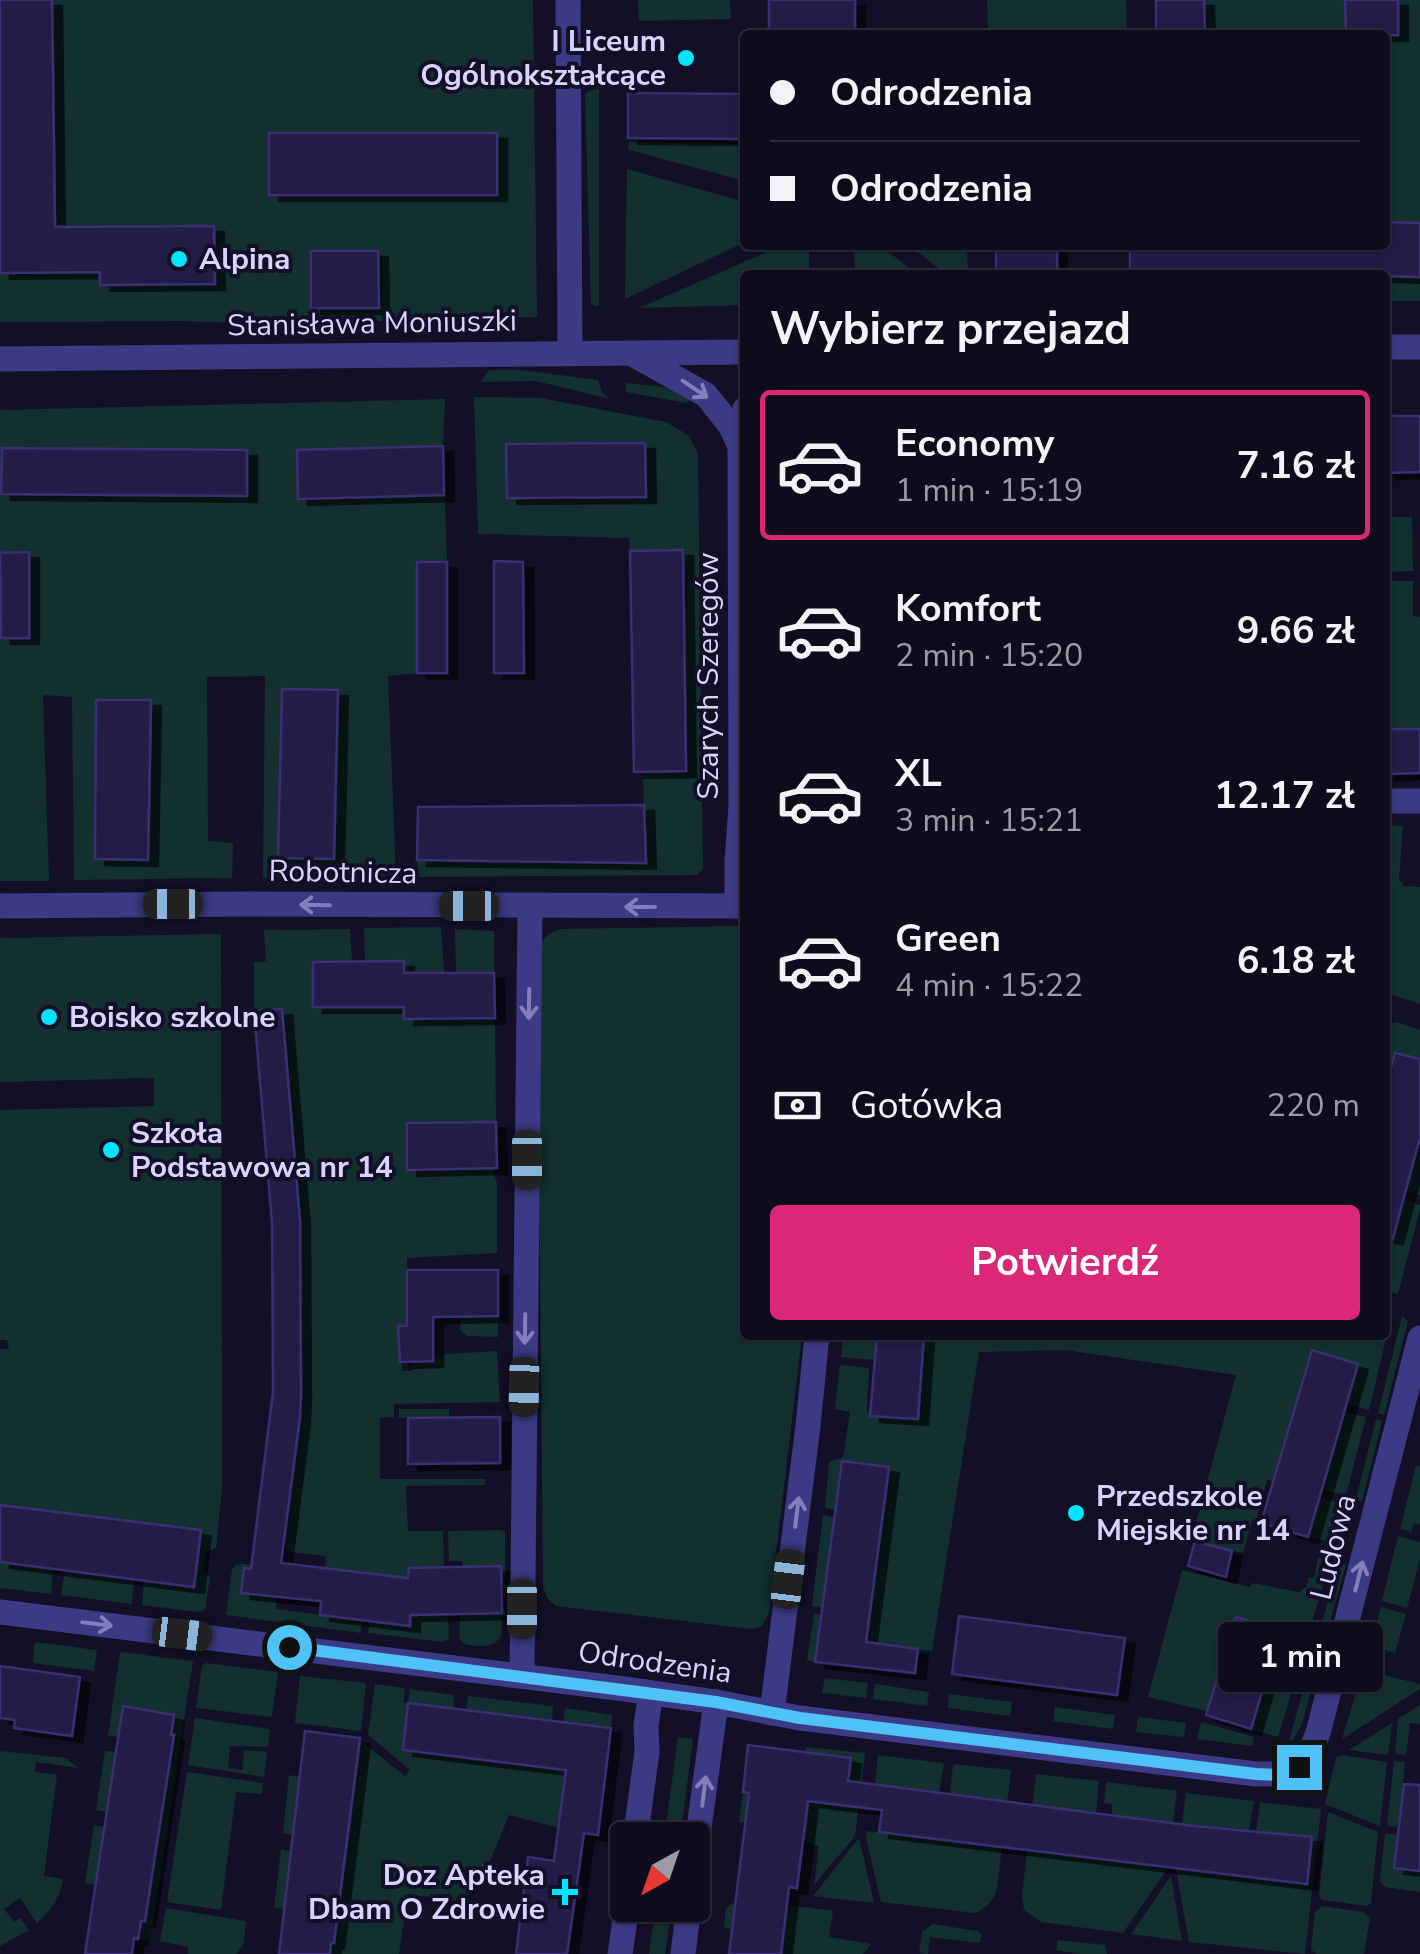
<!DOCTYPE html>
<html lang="pl">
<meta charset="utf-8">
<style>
body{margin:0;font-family:"Nunito Sans",sans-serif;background:#1c1929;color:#f1f3f6;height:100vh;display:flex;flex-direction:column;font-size:38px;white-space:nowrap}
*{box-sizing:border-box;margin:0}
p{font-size:32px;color:#9b9ba3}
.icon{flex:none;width:55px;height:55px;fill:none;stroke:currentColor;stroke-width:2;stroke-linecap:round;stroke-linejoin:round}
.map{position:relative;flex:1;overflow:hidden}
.side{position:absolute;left:740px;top:270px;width:650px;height:1070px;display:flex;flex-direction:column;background:#0e0b1c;border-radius:10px;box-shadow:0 2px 8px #0004,0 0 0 2px #2e2b3b}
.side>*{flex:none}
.top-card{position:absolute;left:740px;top:30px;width:650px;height:220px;border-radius:10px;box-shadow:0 2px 8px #0004,0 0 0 2px #2e2b3b;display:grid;align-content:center;height:220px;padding:0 30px;background:#0e0b1c}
.needle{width:65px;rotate:220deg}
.tools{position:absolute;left:610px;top:1822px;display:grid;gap:20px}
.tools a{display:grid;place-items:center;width:100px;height:100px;border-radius:10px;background:#0e0b1c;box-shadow:0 2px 8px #0004,0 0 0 2px #2e2b3b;font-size:50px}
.end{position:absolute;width:45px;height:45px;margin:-22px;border:12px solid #4fc3f7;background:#111;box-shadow:0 0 0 5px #111}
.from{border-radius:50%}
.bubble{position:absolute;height:70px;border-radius:10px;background:#0e0b1c;box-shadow:0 2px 8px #0004,0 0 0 2px #2e2b3b;font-size:32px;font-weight:700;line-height:70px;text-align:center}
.car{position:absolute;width:30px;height:60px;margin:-30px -15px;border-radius:12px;box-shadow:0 0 8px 2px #0007;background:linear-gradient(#222 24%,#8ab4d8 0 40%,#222 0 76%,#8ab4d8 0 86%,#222 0)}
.top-card b{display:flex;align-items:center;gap:35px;height:95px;font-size:38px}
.top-card b+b{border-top:2px solid #2e2b3b}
.top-card i{width:25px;height:25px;background:#f1f3f6}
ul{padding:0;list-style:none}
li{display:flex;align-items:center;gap:30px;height:150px;margin:0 20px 15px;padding:0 10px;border:5px solid transparent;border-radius:10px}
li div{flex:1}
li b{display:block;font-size:38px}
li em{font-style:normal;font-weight:700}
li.current{border-color:#db2777}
li>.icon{width:90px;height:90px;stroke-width:1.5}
h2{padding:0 30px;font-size:45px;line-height:120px}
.pay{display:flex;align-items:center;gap:25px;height:110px;padding:0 30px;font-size:38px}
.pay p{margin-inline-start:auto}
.button{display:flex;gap:20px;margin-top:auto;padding:20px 30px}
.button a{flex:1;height:115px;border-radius:10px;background:#db2777;color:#fff;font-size:40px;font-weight:700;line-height:115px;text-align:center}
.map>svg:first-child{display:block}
.green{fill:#12302f}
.building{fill:#241b47;stroke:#3b2d73;stroke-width:2.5;filter:url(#shadow)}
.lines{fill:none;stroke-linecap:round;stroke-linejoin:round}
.minor{stroke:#3d3a85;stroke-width:25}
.tertiary{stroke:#3d3a85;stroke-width:25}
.oneway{stroke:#837fbc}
.route{stroke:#4fc3f7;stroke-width:12}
.poi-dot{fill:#00e5ff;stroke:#130f26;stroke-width:4}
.labels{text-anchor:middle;stroke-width:8;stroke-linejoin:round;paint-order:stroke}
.poi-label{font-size:30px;font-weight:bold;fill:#d9d4ff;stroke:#130f26;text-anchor:start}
.street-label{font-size:30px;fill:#d9d4ff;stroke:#130f26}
</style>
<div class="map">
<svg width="1420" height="1954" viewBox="0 0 1420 1954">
<defs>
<filter id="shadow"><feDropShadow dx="10" dy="6" stdDeviation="0" flood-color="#0009"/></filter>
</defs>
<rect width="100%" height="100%" fill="#130f26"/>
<g class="green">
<path d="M0 0H533L537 317 265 324 183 321 0 322Z"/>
<path d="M638 0H730L731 19 639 21Z"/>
<path d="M987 0H1126L1127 35H988Z"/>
<path d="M1205 0H1420V301H1385V275H1340L1337 245H1385V35H1205Z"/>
<path d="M599 89V306L591 305 585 94 591 90Z"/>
<path d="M628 142 745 144V181L629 150Z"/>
<path d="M627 169 745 202V242L625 299Z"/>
<path d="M783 245H809V275H745V305L639 308Z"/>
<path d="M854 245H879L919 275H855Z"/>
<path d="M908 245H967L968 275H948Z"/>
<path d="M489 370H521L598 380 602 392 610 399 536 381 480 382Z"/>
<path d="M626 383 672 388 692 398 687 403 626 392Z"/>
<path d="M474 397 541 398 666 422 688 435 698 453 703 869 697 875 418 877 417 860 645 863 643 772 686 770 683 550 630 551 629 538 478 534Z"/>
<path d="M445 399 443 446 447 561 417 562V673L388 676 396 876 263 878 265 676 207 677 208 841 233 843 232 878 74 880 72 697 43 695 49 881H0V638L29 637V553H0V410Z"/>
<path d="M1385 517H1412L1413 571 1385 572Z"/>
<path d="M1385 581H1413V616L1420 617V729H1385Z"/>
<path d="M1385 826H1403L1399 879 1404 886 1420 887V1004L1390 994C1382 982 1384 968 1389 954L1385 953Z"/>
<path d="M745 926V1335H802L769 1613 762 1626 752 1629 556 1606 547 1598 543 1586 537 958C540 942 545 933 561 929Z"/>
<path d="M441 927 444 973H404V961H365L364 928Z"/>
<path d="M350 929 352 961 313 962 314 1007H404L405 1019 495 1018 496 1122 407 1123 408 1169 492 1168 497 1183V1253L407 1258V1317L429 1325 398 1327 400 1361 402 1362V1371H411V1361H433V1355L497 1351 500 1402 394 1404V1417L380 1418V1479H485V1485L406 1486 408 1531H443L444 1568 408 1578 325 1568 326 1556 289 1552 283 1546 300 1417V1221L282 1010 254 1011V962L266 961 264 930Z"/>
<path d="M455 929 494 931V973H456Z"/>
<path d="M221 934 222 1489 216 1548 205 1553 203 1571 210 1577 205 1610 199 1612 142 1605 144 1580 200 1530 0 1505V1349H9L7 1340H0V1110L154 1106V1078L0 1082V938Z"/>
<path d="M1397 1022 1420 1030V1059L1395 1054 1385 1089V1026Z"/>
<path d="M1420 1137V1195L1406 1191Z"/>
<path d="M1404 1200 1420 1205V1209L1398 1294 1385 1292V1237L1393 1239Z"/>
<path d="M498 1316V1337L467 1336 460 1330 461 1317Z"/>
<path d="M1402 1316 1408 1321 1384 1415 1378 1413Z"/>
<path d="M843 1335H876L875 1360 841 1357Z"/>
<path d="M924 1335H1371L1386 1339 1369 1410 1346 1404 1358 1364 1313 1351 1274 1481 1267 1480 1256 1520 1252 1522 1243 1553 1191 1541 1236 1375 1065 1350 979 1352 932 1651 901 1647 863 1667 889 1467 842 1462 836 1510 825 1508 829 1462 843 1457 850 1412 835 1409 840 1365 869 1368 867 1412 871 1414Z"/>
<path d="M399 1409H449V1417L399 1418Z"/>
<path d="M1344 1412 1366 1417 1346 1496 1321 1489Z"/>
<path d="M1376 1419 1382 1421 1362 1501 1356 1499Z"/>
<path d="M1416 1465 1420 1466V1525L1414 1523 1411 1532 1400 1529Z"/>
<path d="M1319 1497 1344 1504 1333 1543 1308 1536Z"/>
<path d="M823 1515 835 1518 823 1608 812 1606Z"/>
<path d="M501 1530 505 1532V1616L502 1617 501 1636C493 1650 477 1646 464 1644L459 1638 460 1614 501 1613V1567H462V1561H449L448 1531Z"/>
<path d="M1398 1536 1420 1542V1559L1407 1608 1382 1601Z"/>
<path d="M1327 1556 1331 1558 1294 1684 1267 1676 1280 1630 1236 1617 1207 1711 1148 1697 1182 1570 1250 1587 1252 1583 1299 1592 1307 1586 1309 1577 1314 1578 1318 1558Z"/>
<path d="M0 1562 53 1569 51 1594 0 1588Z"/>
<path d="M1339 1562 1346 1564 1302 1724 1292 1742 1289 1741Z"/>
<path d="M243 1564 252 1565V1569H244L241 1593 277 1597 276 1609 362 1620 361 1633 226 1615 232 1569 236 1565Z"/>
<path d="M65 1570 134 1579 132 1604 61 1595Z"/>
<path d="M1381 1607 1406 1614 1395 1653 1370 1646Z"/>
<path d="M814 1613 822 1615 815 1662 807 1660Z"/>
<path d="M448 1614 449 1638 443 1642 368 1633 370 1621 410 1615Z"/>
<path d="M35 1642 97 1650 94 1671 33 1663Z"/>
<path d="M120 1652 193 1661 150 1942 138 1939 141 1921 145 1920 162 1809 159 1808 173 1736 171 1735 174 1715 124 1706 119 1737 108 1736Z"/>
<path d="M206 1663 278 1672 272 1717 196 1708 202 1666Z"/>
<path d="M1363 1670 1420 1684V1689L1342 1739Z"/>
<path d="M300 1676 366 1683 361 1731 295 1723Z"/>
<path d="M825 1678 868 1683 866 1698 822 1693Z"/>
<path d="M1265 1683 1292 1691 1278 1737 1251 1729Z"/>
<path d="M375 1684 405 1688 404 1703H408L410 1689 454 1695 453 1709 408 1703 403 1750 606 1775 602 1798 559 1828 509 1815 480 1886 460 1902 408 1894 399 1954H330L331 1943H334L358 1757 355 1756 357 1738 405 1776 410 1770 368 1735Z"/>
<path d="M875 1684 929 1692 927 1706 873 1699Z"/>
<path d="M949 1694 1012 1702 1010 1716 948 1708Z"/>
<path d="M468 1696 553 1706 552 1721 466 1710Z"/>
<path d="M1420 1705V1724L1410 1723 1406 1755 1395 1754 1398 1719Z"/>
<path d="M1055 1707 1115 1715 1113 1729 1053 1721Z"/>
<path d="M565 1708 612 1715 611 1728 563 1722Z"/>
<path d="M1138 1717 1186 1723 1184 1737 1136 1732Z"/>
<path d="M195 1718 270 1729 268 1747 230 1746 228 1768 242 1770 244 1750 267 1752 264 1777 188 1765Z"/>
<path d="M1201 1722 1254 1737 1252 1746 1197 1739Z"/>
<path d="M1392 1723 1388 1755 1349 1750Z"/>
<path d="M678 1737 693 1739 680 1840H664Z"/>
<path d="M806 1747 865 1753 855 1836 814 1885 819 1846 803 1842 804 1829 739 1822 743 1792 845 1805 805 1753Z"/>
<path d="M0 1751 66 1758 78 1768 36 1762 35 1772 57 1775 44 1876 63 1879C60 1898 51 1910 37 1923L20 1898 4 1909 14 1922 20 1918 29 1930 0 1946Z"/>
<path d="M105 1751 116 1752 107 1812 96 1810Z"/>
<path d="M878 1755 944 1763 939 1793 875 1784Z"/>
<path d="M1342 1755 1387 1762 1380 1826 1325 1804 1336 1758Z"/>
<path d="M1394 1761 1405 1762 1399 1827 1387 1826Z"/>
<path d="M953 1764 1011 1770 997 1889C992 1902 987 1908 975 1913L881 1902 866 1838 867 1831 996 1846 1002 1801 950 1794Z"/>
<path d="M187 1772 263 1783 262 1794 236 1792 221 1910 167 1902Z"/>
<path d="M1036 1774 1099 1781 1096 1813 1039 1806 1034 1851 1151 1866 1157 1821 1112 1815V1804L1104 1803 1106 1782 1177 1791 1167 1869 1123 1933 1041 1922 1024 1910 1022 1896Z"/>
<path d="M289 1775 299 1777 293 1835 283 1833Z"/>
<path d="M1186 1793 1254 1801 1249 1830 1194 1825 1190 1870 1307 1884 1312 1838 1256 1831 1260 1802 1321 1809 1305 1954 1189 1942 1176 1870Z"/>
<path d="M1328 1812 1378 1832 1371 1903 1367 1906 1322 1900 1319 1895Z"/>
<path d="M94 1825 105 1827 95 1885 85 1883Z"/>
<path d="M1385 1833 1398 1835 1394 1868 1420 1871V1892L1385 1887 1380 1881Z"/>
<path d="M859 1838 874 1903 813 1896Z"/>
<path d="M281 1849 291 1851 284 1909 274 1908Z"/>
<path d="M1171 1876 1182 1941 1131 1934Z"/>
<path d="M740 1899 833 1911 829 1937 871 1944 863 1954H781L785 1918 733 1929 724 1928 726 1908Z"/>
<path d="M656 1905H672L665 1954H649Z"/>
<path d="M1322 1906 1363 1912 1370 1918 1364 1954H1316L1311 1949 1315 1912Z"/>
<path d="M166 1908 246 1921 244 1943 237 1954H188V1947L160 1941Z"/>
<path d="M933 1924 977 1931 982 1934 980 1943 930 1937 928 1954 919 1953 922 1932Z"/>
<path d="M1058 1940 1105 1945 1107 1954H1079L1056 1950Z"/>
</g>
<g class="building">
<path d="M0 0H52L55 227 214 226 215 284 100 285V272L0 273Z"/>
<rect x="769" y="0" width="86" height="35"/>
<path d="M1156 0H1204L1205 35H1156Z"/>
<path d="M1345 0H1398V35H1346Z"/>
<path d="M628 93 745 94V139L628 138Z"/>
<rect x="269" y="133" width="228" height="62"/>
<path d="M1385 222 1420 223V277L1349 275V272L1313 275H1130V245H1385Z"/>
<rect x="996" y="245" width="61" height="30"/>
<path d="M311 251H378L379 308H311Z"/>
<path d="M1385 416H1420V472L1385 473Z"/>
<path d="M645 443 646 497 507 498 506 444Z"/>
<path d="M443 446 444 495 298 499 297 450Z"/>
<path d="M2 448 247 450V496L1 494Z"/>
<path d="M683 550 686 771 634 772 630 551Z"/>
<path d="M29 552V638H1L0 553Z"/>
<path d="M494 561 523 562 524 673H494Z"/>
<rect x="417" y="562" width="30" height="111"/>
<path d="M282 689 338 690 334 859 278 858Z"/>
<path d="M96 700H151L148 860 95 859Z"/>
<path d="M1385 729H1420V773L1385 774Z"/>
<path d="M644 805 646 863 417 860 418 807Z"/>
<path d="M404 961V973H494L495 1018 404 1019V1007H313V962Z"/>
<path d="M282 1009 300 1221 301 1394 300 1417 281 1563 408 1578 409 1568 501 1566 502 1613 410 1615V1626L320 1615 321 1601 241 1593 244 1568 251 1569 273 1392 272 1223 254 1011Z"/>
<path d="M1395 1053 1420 1059V1137L1393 1238 1385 1237V1089Z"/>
<path d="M496 1122 497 1168 407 1170V1123Z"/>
<path d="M407 1270H498V1316L433 1317V1361L400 1362 398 1326H407Z"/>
<path d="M877 1335H924L918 1419 870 1416Z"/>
<path d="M1312 1350 1358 1364 1308 1537 1261 1523Z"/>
<path d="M500 1417V1463L408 1464V1418Z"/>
<path d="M842 1461 889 1467 866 1642 918 1649 915 1673 815 1662Z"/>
<path d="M0 1505 201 1530 194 1587 0 1562Z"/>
<path d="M1195 1541 1232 1551 1226 1577 1188 1566Z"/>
<path d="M959 1616 1125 1638 1117 1695 952 1674Z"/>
<path d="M1236 1617 1280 1630 1251 1729 1206 1715Z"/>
<path d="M0 1666 80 1677 72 1736 14 1728 15 1720 0 1718Z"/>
<path d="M408 1703 611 1728 598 1835 584 1833 567 1954H516L528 1857 554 1861 566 1770 403 1750Z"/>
<path d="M123 1706 174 1715 171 1735H174L156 1849 145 1921H141L138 1939 134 1938 132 1954H85Z"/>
<path d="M305 1731 360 1738 334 1943H331L330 1954H279Z"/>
<path d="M748 1745 851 1758 848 1781 1194 1826 1312 1837 1307 1884 879 1832 882 1810 808 1801 797 1888 789 1887 781 1954H729L749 1793 743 1792Z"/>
<path d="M1404 1784 1420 1785V1871L1394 1868Z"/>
</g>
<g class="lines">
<g class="minor">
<path d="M631 353 706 395 730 425 740 446"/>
<path d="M1385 801H1420"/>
<path d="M0 906 243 904 745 906"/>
<path d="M737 906V862L741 806 740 446 745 409"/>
<path d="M0 1612 625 1689 716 1702 800 1718 1256 1774C1296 1775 1304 1770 1318 1733L1420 1338"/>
<path d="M522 1676 530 906"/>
<path d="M772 1713 808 1426 817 1335"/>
<path d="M635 1840 647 1752 646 1725 651 1693"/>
<path d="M692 1880 716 1702"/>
<path d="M620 1954 628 1899"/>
<path d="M683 1954 689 1905"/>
</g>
<g class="tertiary">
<path d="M568 0 570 353"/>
<path d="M1385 347H1420"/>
<path d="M0 359 745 352"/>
</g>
</g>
<defs><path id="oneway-shaft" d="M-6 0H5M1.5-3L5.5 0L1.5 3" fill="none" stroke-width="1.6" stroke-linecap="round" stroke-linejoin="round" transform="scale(2.5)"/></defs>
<g class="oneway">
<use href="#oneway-shaft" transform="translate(695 389) rotate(34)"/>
<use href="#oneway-shaft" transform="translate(315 905) rotate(-179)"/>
<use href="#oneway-shaft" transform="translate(640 907) rotate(-180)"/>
<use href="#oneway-shaft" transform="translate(529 1004) rotate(91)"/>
<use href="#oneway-shaft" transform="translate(525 1329) rotate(91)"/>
<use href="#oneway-shaft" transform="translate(797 1512) rotate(-83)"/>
<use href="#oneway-shaft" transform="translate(1359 1576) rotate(-76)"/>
<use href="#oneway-shaft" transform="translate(97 1624) rotate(7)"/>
<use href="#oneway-shaft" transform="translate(704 1791) rotate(-83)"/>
</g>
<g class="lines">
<path class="route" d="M289 1647 716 1702 800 1718 1256 1774 1280 1775 1299 1767"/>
</g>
<g class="poi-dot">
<circle cx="686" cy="58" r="10"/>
<circle cx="179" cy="259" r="10"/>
<circle cx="49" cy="1017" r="10"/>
<circle cx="111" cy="1150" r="10"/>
<circle cx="1076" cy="1513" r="10"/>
<path d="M560 1877h10v10h10v10h-10v10h-10v-10h-10v-10h10z"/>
</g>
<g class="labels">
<g class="poi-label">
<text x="666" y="51" text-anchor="end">I Liceum<tspan x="666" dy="34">Ogólnokształcące</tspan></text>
<text x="199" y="269">Alpina</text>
<text x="69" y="1027">Boisko szkolne</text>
<text x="131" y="1143">Szkoła<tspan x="131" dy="34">Podstawowa nr 14</tspan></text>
<text x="1096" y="1506">Przedszkole<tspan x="1096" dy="34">Miejskie nr 14</tspan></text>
<text x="545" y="1885" text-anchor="end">Doz Apteka<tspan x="545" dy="34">Dbam O Zdrowie</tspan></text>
</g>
<g class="street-label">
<text transform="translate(372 323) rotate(-1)" y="10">Stanisława Moniuszki</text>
<text transform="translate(708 676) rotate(-90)" y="10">Szarych Szeregów</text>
<text transform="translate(343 872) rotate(1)" y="10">Robotnicza</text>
<text transform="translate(1333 1547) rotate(-76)" y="10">Ludowa</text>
<text transform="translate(655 1662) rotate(8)" y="10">Odrodzenia</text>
</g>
</g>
</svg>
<div class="tools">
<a><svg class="needle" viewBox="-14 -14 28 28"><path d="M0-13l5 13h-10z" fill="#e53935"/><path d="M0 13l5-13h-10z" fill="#9b9ba3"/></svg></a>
</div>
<i class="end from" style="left:289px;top:1647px"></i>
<i class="end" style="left:1299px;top:1767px"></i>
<div class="bubble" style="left:1218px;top:1622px;width:165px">1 min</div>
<i class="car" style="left:173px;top:904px;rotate:270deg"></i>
<i class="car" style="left:469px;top:906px;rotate:270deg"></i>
<i class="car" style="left:527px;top:1160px;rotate:180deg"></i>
<i class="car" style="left:524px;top:1387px;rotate:181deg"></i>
<i class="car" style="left:788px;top:1579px;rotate:7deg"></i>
<i class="car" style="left:522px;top:1609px;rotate:180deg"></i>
<i class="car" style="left:182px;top:1634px;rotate:97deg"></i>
<div class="top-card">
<b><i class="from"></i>Odrodzenia</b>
<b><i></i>Odrodzenia</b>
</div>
<section class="side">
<h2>Wybierz przejazd</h2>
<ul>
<li class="current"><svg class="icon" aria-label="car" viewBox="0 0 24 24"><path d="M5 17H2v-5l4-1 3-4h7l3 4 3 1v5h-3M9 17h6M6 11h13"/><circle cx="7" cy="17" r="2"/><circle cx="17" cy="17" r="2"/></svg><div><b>Economy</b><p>1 min · 15:19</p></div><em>7.16 zł</em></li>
<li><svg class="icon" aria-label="car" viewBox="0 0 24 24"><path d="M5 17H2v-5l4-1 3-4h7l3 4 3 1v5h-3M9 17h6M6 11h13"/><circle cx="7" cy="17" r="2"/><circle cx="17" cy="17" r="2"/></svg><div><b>Komfort</b><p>2 min · 15:20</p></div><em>9.66 zł</em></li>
<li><svg class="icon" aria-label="car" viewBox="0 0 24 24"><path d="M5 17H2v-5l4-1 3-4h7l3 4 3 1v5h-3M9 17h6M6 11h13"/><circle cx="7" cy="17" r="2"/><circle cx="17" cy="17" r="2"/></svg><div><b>XL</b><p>3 min · 15:21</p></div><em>12.17 zł</em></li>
<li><svg class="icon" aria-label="car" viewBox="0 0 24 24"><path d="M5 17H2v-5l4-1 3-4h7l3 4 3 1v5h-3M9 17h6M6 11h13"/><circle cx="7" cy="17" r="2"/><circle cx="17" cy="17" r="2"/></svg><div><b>Green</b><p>4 min · 15:22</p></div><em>6.18 zł</em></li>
</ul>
<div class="pay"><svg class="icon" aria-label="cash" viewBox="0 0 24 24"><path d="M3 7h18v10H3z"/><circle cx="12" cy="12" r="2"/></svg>Gotówka<p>220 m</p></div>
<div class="button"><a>Potwierdź</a></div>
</section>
</div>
